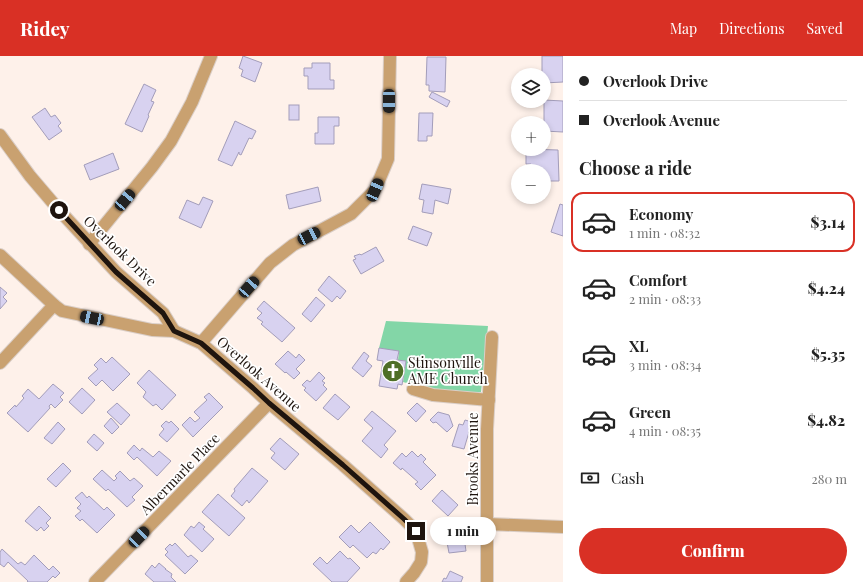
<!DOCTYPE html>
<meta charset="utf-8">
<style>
body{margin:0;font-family:"Playfair Display",serif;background:#f2f2f2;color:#222;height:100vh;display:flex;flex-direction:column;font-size:15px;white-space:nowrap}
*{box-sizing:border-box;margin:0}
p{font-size:13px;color:#767676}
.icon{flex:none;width:22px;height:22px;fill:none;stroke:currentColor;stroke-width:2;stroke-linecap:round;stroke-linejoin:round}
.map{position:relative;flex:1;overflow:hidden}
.side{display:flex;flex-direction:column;background:#fff;width:300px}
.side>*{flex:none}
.banner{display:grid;align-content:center;height:88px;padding:0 16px;background:#fff}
.tools{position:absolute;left:511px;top:12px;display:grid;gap:8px}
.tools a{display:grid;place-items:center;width:40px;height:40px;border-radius:50%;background:#fff;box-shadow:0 2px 6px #0003;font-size:20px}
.end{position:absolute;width:18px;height:18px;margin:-9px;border:5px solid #1e140e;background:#fff;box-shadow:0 0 0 2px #fff}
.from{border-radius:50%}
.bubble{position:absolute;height:28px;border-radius:14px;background:#fff;box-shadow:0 2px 6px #0003;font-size:13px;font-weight:800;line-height:28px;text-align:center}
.car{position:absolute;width:12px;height:24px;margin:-12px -6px;border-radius:5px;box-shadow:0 0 3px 1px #0007;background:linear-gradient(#222 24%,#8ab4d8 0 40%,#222 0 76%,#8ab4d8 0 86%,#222 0)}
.banner b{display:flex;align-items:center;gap:14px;height:38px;font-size:15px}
.banner b+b{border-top:1px solid #e0e0e0}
.banner i{width:10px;height:10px;background:#222}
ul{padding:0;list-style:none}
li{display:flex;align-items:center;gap:12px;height:60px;margin:0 8px 6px;padding:0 8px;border:2px solid transparent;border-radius:12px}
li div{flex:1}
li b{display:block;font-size:15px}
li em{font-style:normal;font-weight:800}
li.current{border-color:#d93025}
li>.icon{width:36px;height:36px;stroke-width:1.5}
h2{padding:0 16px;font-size:18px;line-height:48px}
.pay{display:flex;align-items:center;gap:10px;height:44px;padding:0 16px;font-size:15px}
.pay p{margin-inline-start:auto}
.action{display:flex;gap:8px;margin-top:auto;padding:8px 16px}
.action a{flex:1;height:46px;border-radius:24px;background:#d93025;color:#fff;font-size:16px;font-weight:800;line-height:46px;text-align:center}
header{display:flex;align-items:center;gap:24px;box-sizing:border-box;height:56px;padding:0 20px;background:#d93025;color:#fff}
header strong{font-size:19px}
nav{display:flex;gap:22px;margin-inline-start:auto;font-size:14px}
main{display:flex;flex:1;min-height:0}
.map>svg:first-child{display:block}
.green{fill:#83d6a7}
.building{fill:#d8d2f0;stroke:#a39dba}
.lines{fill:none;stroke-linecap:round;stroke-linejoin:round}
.minor-casing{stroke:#dacec7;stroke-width:14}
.minor{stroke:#c9a170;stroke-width:12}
.route{stroke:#1e140e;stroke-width:5}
.labels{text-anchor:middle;stroke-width:3.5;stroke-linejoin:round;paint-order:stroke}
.street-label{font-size:14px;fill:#1e140e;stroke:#fff}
.poi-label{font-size:14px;fill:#1e140e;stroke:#fff;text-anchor:start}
</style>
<header>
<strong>Ridey</strong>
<nav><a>Map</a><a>Directions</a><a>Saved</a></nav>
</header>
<main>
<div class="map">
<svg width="563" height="526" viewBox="0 0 563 526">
<rect width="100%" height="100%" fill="#fef1ea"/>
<path class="green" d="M386 265 488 270 481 336C454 336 429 334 403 326L406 305 398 304 399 296 379 292Z"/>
<g class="building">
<path d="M243 0 262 7 255 26 241 20 243 14 239 12Z"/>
<path d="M542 0H563V26L544 27V19H542Z"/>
<path d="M427 1H446L445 36 429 35V29H426Z"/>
<path d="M312 7H330V24H334V33H308V20H304V12H312Z"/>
<path d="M144 28 156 34 151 45 154 46 148 59 149 60 142 76 125 68Z"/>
<path d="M432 36 450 45 447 51 429 41Z"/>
<path d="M544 44 563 45V76L544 75Z"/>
<rect x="289" y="49" width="10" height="15"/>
<path d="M45 52 51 61 55 59 61 67 58 70 62 75 49 84 32 61Z"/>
<path d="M419 57H433L432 80H427V85H418Z"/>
<path d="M318 61H339V70H334V88H315V77H318Z"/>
<path d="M235 65 256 75 252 83 249 82 241 99 239 98V96L232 110 218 104Z"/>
<path d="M526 93 558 94 559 125H544V115H530L531 108H526Z"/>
<path d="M113 97 119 113 90 124 84 109Z"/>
<path d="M422 128 451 133 448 148 435 144 433 158 422 156 424 144 419 143Z"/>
<path d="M318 131 321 145 289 153 286 139Z"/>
<path d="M203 141 213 145 201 172 179 162 187 144 199 149Z"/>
<path d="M560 148 563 149V180L551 176Z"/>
<path d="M413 170 432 177 427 190 408 183Z"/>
<path d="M376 191 384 205 361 218 353 204 356 203 354 200 360 198 361 199Z"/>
<path d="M329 220 346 235 340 243 337 240 332 246 318 234Z"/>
<path d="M0 231 7 237 3 241 7 245 0 253Z"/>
<path d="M316 241 325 249 311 266 302 258Z"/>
<path d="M264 245 295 272 282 286 261 268 263 266 257 262 262 257 257 253Z"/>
<path d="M379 292 399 295 397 304 406 305 402 329 398 328 397 333 379 330 383 305 377 304Z"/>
<path d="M288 295 296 302 299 298 305 304 296 313 300 317 294 323 286 316 285 317 275 308Z"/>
<path d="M364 296 369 300 366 305 372 310 363 321 352 312Z"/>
<path d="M112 301 130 318 113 335 102 324 96 330 88 322 98 313 94 309 101 302 106 307Z"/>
<path d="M149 314 176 339 162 354 156 348 153 350 143 341 146 336 137 327Z"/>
<path d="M319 316 325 322 322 325 325 327 323 329 327 333 316 345 304 334 306 332 302 329 307 324 310 326Z"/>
<path d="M53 328 64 337 60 341 63 344 55 352 51 348 49 350 50 352 28 376 7 357 15 349 16 351 24 342 22 340 28 333 39 343Z"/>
<path d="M82 332 95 344 82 358 69 346Z"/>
<path d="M209 337 223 351 193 381 182 369 190 361 195 366 200 362 194 356 207 344 204 341Z"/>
<path d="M335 338 350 351 338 364 323 352Z"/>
<path d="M117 347 130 359 121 369 107 356Z"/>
<path d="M417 347 426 355 416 366 407 357Z"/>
<path d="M372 355 396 375 384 389 388 393 381 402 362 385 373 372 364 364Z"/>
<path d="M438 356 449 359 453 370 447 376 436 366 433 367 430 364Z"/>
<path d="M111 362 119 371 112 378 104 370Z"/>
<path d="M465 364 472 366 464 393 452 390 459 368 463 369Z"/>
<path d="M166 365 169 367 171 365 179 373 167 386 159 379 164 373 161 370Z"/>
<path d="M58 366 65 373 52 388 44 382Z"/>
<path d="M94 378 104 387 97 395 87 386Z"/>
<path d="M280 382 299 398 285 414 271 402 275 397 270 393Z"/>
<path d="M134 389 140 395 142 392 153 401 159 395 171 405 157 420 137 401 134 404 127 397Z"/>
<path d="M412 395 418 401 421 398 426 403 423 406 436 419 421 434 415 428 418 426 402 412 401 414 393 407 402 397 406 401Z"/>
<path d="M63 407 71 415 56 431 47 423Z"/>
<path d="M252 412 268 425 249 447 247 444 242 450 231 440 235 435 234 433Z"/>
<path d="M102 414 114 425 117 422 115 420 120 415 130 425 134 422 143 430 132 441 135 444 127 451 108 433 106 435 93 423Z"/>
<path d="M442 434 458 449 448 460 432 445Z"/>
<path d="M82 436 87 442 89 440 104 454 107 451 115 459 97 477 82 463 80 465 75 460 81 455 77 452 81 448 75 442Z"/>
<path d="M218 438 245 462 229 480 202 456Z"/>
<path d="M39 450 51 462 46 467 49 470 44 475 41 471 37 475 25 465Z"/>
<path d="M199 466 205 471 203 473 214 483 202 496 184 479 191 470 194 472Z"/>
<path d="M370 466 390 486 383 494 381 492 376 498 373 496 367 502 353 489 350 492 339 481 351 469 359 477Z"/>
<path d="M463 474 466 495 449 497 446 481 450 480 449 476Z"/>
<path d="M175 487 188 501 191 499 198 505 185 518 165 499 168 496 165 493 170 488 172 490Z"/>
<path d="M2 493 18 508 21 506 25 509 34 499 49 514 53 510 60 517 55 522 53 520 47 526H27L28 525 8 506 4 511 0 508V496Z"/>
<path d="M340 495 348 503 350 502 360 512 347 526H332L313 508 320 501 327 508Z"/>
<path d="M159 507 166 513H165L172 518 171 521 176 526H154L145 518 152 509 155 512Z"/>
<path d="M450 515 463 521 461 526H442L444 522 446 523Z"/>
</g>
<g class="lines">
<g class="minor-casing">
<g id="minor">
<path d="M0 79 30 120 59 154 116 216 163 257 174 275"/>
<path d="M89 188 152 111 171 85 192 46 211 0"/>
<path d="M0 199 54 249 62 255 152 274 174 275 201 287 253 332 269 347 343 409 404 463 416 475 422 496 421 506 414 517 406 526"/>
<path d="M201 287 270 207 293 189 351 158 375 134 388 103 390 0"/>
<path d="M0 307 54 249"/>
<path d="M413 333 433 339 489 344"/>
<path d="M488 468 563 471"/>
<path d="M95 526 269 347"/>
<path d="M487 526V373L492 281"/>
</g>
</g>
<use href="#minor" class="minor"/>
</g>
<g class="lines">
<path class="route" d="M59 154 116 216 163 257 174 275 201 287 253 332 269 347 343 409 404 463 416 475"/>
</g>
<defs>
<g id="church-disc" transform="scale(1.15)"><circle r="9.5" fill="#4e6f27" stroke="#fff"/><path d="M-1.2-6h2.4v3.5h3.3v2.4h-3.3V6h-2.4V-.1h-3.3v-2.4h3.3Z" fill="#fff"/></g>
</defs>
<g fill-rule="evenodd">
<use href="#church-disc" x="393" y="315"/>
</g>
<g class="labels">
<g class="street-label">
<text transform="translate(120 195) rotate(44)" y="5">Overlook Drive</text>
<text transform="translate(259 318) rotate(41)" y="5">Overlook Avenue</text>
<text transform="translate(473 403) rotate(-90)" y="5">Brooks Avenue</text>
<text transform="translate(180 418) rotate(-46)" y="5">Albermarle Place</text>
</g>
<g class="poi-label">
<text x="408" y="312">Stinsonville<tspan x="408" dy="16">AME Church</tspan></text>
</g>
</g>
</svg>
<div class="tools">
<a><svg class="icon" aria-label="layers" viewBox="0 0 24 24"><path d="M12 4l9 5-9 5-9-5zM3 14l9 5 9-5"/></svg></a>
<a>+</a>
<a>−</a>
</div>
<i class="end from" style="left:59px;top:154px"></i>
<i class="end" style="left:416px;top:475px"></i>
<div class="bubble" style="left:430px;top:461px;width:66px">1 min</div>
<i class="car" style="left:389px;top:45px;rotate:180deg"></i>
<i class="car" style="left:375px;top:134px;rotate:23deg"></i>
<i class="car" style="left:125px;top:144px;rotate:40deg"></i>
<i class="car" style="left:309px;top:180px;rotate:63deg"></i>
<i class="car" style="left:249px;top:231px;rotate:42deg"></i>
<i class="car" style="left:92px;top:262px;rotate:282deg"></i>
<i class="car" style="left:139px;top:481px;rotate:44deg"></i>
</div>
<section class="side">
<div class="banner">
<b><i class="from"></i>Overlook Drive</b>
<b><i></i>Overlook Avenue</b>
</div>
<h2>Choose a ride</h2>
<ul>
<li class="current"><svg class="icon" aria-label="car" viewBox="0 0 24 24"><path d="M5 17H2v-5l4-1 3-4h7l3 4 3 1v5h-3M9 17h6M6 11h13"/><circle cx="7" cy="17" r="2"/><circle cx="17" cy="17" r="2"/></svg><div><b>Economy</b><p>1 min · 08:32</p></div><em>$3.14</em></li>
<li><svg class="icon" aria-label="car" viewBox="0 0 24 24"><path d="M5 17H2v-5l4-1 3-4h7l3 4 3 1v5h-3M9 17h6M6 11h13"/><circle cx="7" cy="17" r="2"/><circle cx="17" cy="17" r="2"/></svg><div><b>Comfort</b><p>2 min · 08:33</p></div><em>$4.24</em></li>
<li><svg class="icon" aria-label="car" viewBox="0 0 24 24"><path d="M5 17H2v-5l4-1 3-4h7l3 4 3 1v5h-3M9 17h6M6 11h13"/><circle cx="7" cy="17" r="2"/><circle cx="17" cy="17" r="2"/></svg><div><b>XL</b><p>3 min · 08:34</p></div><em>$5.35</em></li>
<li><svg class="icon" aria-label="car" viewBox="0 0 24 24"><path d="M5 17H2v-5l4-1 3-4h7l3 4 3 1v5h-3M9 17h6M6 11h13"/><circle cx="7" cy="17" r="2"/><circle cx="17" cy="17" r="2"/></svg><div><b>Green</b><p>4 min · 08:35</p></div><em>$4.82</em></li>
</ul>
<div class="pay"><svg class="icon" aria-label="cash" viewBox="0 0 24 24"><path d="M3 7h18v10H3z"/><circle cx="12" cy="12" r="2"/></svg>Cash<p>280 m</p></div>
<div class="action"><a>Confirm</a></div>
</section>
</main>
